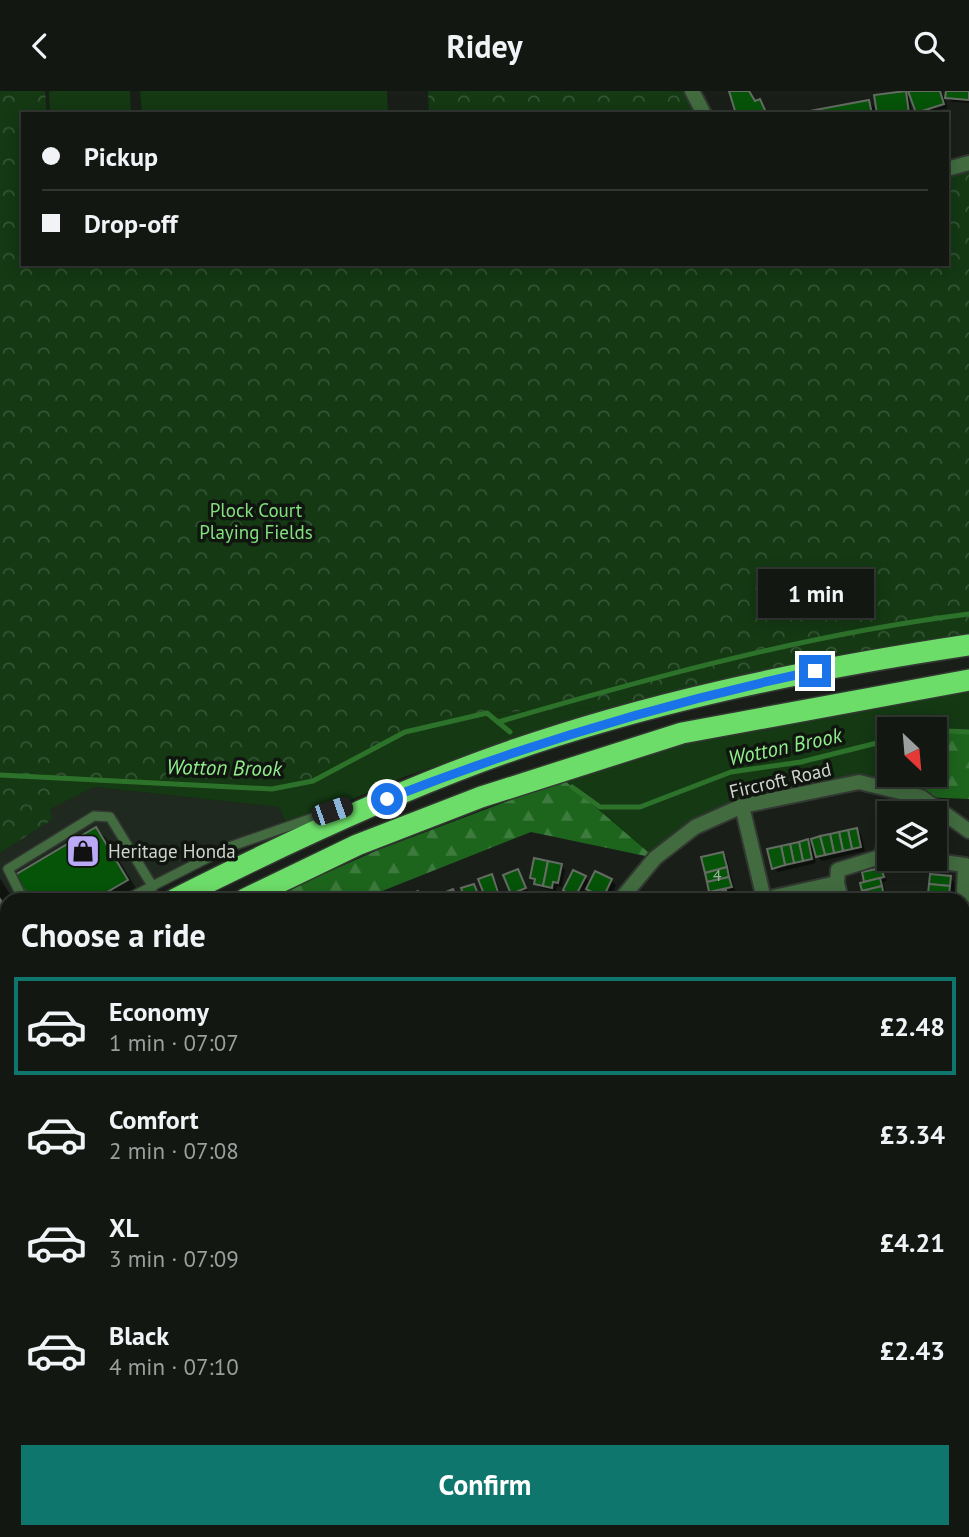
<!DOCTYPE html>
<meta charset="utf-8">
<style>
body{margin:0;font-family:"PT Sans",sans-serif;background:#202420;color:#f1f3f6;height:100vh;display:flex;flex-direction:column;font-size:26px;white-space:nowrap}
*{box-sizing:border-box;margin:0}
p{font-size:23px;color:#9d9f9f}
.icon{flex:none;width:38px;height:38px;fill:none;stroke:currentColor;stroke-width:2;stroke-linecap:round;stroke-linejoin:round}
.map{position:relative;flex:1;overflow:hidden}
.side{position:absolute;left:0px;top:802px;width:970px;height:646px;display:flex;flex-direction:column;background:#131712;border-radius:21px 21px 0 0;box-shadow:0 4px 18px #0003,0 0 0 2px #323632}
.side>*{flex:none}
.top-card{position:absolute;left:21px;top:21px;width:928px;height:154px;border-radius:0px;box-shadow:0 4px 18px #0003,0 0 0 2px #323632;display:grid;align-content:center;height:154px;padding:0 21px;background:#131712}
.needle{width:46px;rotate:154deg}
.controls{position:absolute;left:877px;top:626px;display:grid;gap:14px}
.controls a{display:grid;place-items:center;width:70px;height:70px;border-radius:0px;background:#131712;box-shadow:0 4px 18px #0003,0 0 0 2px #323632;font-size:35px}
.end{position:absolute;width:32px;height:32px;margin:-16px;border:9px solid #1a73e8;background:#fff;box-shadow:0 0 0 4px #fff}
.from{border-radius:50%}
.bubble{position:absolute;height:49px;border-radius:0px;background:#131712;box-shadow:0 4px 18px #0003,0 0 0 2px #323632;font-size:23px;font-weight:600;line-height:49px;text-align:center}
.car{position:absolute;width:21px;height:42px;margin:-21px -10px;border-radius:9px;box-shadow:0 0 5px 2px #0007;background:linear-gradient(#222 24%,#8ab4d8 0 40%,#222 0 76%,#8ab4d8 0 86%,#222 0)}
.top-card b{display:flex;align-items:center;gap:24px;height:66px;font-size:26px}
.top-card b+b{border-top:2px solid #323632}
.top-card i{width:18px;height:18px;background:#f1f3f6}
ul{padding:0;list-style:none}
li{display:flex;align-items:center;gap:21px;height:98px;margin:0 14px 10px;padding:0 7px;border:4px solid transparent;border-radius:0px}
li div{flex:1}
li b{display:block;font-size:26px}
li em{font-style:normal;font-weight:600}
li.selected{border-color:#0f766e}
li>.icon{width:63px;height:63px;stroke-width:1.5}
h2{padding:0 21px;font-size:32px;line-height:84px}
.action{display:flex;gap:14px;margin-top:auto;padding:14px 21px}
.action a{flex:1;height:80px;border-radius:0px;background:#0f766e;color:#fff;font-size:28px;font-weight:600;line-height:80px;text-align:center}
header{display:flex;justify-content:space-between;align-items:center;height:91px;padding:0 21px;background:#131712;font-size:32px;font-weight:600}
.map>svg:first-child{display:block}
.built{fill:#20291f}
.grass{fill:#143913}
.forest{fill:url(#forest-firs)}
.park{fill:url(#park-crowns)}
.shadow{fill:#0007}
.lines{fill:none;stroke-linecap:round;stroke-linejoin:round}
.stream{stroke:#2d722b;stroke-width:5}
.building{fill:#055408;stroke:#646c63;stroke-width:2}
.lane-casing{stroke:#333832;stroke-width:12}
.street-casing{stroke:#333832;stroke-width:18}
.secondary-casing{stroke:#333832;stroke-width:18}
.highway-casing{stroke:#333832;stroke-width:24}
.lane{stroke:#426c40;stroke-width:9}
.street{stroke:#426c40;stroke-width:14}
.secondary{stroke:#549a51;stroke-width:14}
.highway{stroke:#6ddd69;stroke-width:21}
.route{stroke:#1a73e8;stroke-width:9}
.labels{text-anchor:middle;stroke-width:7;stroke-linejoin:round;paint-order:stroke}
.number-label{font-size:16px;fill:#9db49d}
.park-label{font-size:19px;fill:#85e081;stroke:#10160f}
.street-label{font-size:19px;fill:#d0d4cf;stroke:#10160f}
.poi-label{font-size:19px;fill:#d0d4cf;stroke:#10160f;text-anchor:start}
.water-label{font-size:21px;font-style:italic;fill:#91ec8c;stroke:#10160f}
</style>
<header><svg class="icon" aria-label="back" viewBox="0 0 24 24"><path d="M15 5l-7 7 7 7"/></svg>Ridey<svg class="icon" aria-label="search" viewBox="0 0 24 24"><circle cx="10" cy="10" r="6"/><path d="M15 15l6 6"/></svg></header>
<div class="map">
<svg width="969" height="1446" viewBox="0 0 969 1446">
<defs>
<pattern id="forest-firs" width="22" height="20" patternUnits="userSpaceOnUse" patternTransform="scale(1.75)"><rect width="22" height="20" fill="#1d651d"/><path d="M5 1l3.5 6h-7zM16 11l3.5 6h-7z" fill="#3d7a3d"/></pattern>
<pattern id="park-crowns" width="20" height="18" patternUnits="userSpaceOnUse" patternTransform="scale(1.75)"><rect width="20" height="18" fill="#143913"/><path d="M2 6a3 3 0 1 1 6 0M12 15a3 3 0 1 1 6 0" fill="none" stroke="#355534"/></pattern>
</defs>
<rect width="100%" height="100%" fill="#191f18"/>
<path class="built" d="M94 696 279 716 288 736 229 756 127 808H7V878L0 882V762L53 728 49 718Z"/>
<g class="grass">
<path d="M49 0H130L131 23H50Z"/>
<path d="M140 0H387L388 23H142Z"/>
<path d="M969 589V641L889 639V684H913L921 706 859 691 742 715 655 767 555 681 682 642Z"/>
<path d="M615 616 406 685 288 736 279 716 94 696 50 718 53 687 272 698 313 690 405 641 487 622Z"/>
</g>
<g class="forest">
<path d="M929 638 969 641V708L921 706 913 684H934V639Z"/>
<path d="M564 689 655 767 531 741 362 808H267L378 759Z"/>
<path d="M7 957V1055L0 1054V962Z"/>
<path d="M0 1193 7 1196V1246L0 1245Z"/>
</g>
<g class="park">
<path d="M0 0H45L47 23H23V173H947V78L969 72V554L707 603 615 616 487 622 405 641 313 690 272 698 54 687 50 718 53 728 0 762Z"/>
<path d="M428 0H692L704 23H429Z"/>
<path d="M969 959V1266L963 1267 962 960Z"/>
</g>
<g class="shadow">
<path d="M731 0H750L756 12 759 10 768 23H738Z"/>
<path d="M913 0H942L948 17 919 23Z"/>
<path d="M948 0H969V12L952 11 947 7Z"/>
<path d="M905 1 909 6 912 23H806L869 11 879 21Z"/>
<path d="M96 738 106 747 137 799 121 808H32L17 784Z"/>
<path d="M856 738 861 743 865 760 822 770 813 761 816 772 778 781 774 777 807 750 816 759Z"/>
<path d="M722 763 727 767 735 800 727 802 729 808H711Z"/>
<path d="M561 774 565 779 562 796 557 795 556 800 541 797 536 793 532 786Z"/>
<path d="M881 779 887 790 883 791 887 808H866L862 793Z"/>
<path d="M518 780 529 802 517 807 512 802Z"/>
<path d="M491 785 496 790 503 808H488L481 789Z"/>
<path d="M932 785 950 787 954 791 955 808H932Z"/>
<path d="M585 786 591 793 611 790 616 794 609 808 593 802 586 796 580 808 565 799Z"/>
<path d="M0 787 13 808H7L5 814 7 873 0 878Z"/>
<path d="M404 804 407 808H395Z"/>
<path d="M962 921 969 922V941L962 939Z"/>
<path d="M963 1314H969V1353H963V1358H962Z"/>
<path d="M126 1440H156L154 1446H124Z"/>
<path d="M454 1440H480V1444Z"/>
<path d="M597 1440H618V1445L599 1442Z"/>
<path d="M684 1440H729L726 1446H696Z"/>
<path d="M936 1440H951V1443L939 1445Z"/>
<path d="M195 1441 211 1446H193Z"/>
</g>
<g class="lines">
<g class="stream">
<path d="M498 631C653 586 809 543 969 523"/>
<path d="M926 639 969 641"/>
<path d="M0 684 272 698 313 690 405 641 487 622 510 641"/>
<path d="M572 696 600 716H640L731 681 801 671 889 649"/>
</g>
</g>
<g class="building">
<path d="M729 0H749L755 10 760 8 765 19 757 23H736Z"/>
<path d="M906 0 909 22 877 23 874 4Z"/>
<path d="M908 0H940L944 13 916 22Z"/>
<path d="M946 0H969V9L945 7Z"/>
<path d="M869 9 872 23H804V21Z"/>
<path d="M96 736 128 789 95 808H30L15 784Z"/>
<path d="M857 737 861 756 852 758 848 739Z"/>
<path d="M848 739 852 758 843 760 839 741Z"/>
<path d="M839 741 843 760 834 762 830 743Z"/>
<path d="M830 743 834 762 825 764 820 745Z"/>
<path d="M820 745 825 764 816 766 811 748Z"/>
<path d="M808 748 812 768 803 770 799 751Z"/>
<path d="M799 751 803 770 794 772 790 753Z"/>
<path d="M790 753 794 772 785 774 781 755Z"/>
<path d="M781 755 785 774 772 778 767 758Z"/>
<path d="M723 761 727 776 705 782 701 766Z"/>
<path d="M534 767 548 770 543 795 534 793 535 788 530 787Z"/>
<path d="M548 770 562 773 558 792 553 791 552 797 543 795Z"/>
<path d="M727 776 729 786 707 791 705 782Z"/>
<path d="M881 777 884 786 864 791 862 781Z"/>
<path d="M518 778 526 797 511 803 503 784Z"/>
<path d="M573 779 586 785 575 806 563 799Z"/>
<path d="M595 780 612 788 603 807 586 798Z"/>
<path d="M492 783 499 804 486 808 478 788Z"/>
<path d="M930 783 951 785 950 795 929 793Z"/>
<path d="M729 786 732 796 709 801 707 791Z"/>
<path d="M880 787 882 795 862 800 860 792Z"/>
<path d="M474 793 480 808H465L461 797Z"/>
<path d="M929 793 950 795 949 804 928 803Z"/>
<path d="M882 795 884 806 864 808 862 800Z"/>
<path d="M453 798 457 808H438L436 805Z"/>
<path d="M726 799 728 808H710L708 804Z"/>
<path d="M418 800 422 808H409L407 804Z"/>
<path d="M933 803 953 805V808H932Z"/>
<path d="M0 808 7 819V862L0 866Z"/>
<path d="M962 919 969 920 967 938 962 937Z"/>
<rect x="962" y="1313" width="7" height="36"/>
<path d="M33 1440H57L56 1446H32Z"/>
<path d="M124 1440H149L150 1441 149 1446H122Z"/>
<path d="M703 1440H723L720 1446H701Z"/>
<path d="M735 1440H755L754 1446H734Z"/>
<path d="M755 1440 774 1442 773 1446H754Z"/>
<rect x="778" y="1442" width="24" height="4"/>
<path d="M824 1442V1446H802V1443Z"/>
</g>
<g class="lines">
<g class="lane-casing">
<g id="lane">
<path d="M23 808 8 778 94 725 110 726 153 796"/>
<path d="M127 808 229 756 344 716"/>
<path d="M0 882 7 878"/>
<path d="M962 905 969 902"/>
<path d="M64 1446 66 1440"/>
</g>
</g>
<g class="street-casing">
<g id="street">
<path d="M692 0 704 23"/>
<path d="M947 78 969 72"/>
<path d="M742 715 764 808"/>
<path d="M928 769 965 774 964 804 969 819"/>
<path d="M837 792 838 779 883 765 885 735"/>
<path d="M621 808 655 767 695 736 742 715 859 691 921 706 969 740"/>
<path d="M765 808 837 792 841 808"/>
<path d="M0 1188 7 1191"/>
<path d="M848 1440 849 1446"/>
<path d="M163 1446 165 1440"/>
</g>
</g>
<g class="secondary-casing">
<g id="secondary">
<path d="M0 1266 7 1267"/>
<path d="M962 1396 969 1395"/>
</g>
</g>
<g class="highway-casing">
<g id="highway">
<path d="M175 808C274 758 375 710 480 671 637 613 803 579 969 554"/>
<path d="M245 808 357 754 481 706 682 642 969 589"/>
<path d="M0 909 7 905"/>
<path d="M0 946 7 942"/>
</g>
</g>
<use href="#lane" class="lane"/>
<use href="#street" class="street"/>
<use href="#secondary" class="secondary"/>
<use href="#highway" class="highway"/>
</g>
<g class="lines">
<path class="route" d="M387 708C527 653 668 611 815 580"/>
</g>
<defs>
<g id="shop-square" transform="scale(1.75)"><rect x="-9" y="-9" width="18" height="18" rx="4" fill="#baaaf6" stroke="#10160f"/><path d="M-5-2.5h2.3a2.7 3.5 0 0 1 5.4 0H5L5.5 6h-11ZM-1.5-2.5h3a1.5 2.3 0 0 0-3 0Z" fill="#111"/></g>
</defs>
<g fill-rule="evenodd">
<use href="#shop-square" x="83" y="760"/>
</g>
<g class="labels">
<g class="number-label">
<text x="717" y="790">4</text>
</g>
<g class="park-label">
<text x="256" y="426">Plock Court<tspan x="256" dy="22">Playing Fields</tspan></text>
</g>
<g class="street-label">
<text transform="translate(780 689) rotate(-13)" y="7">Fircroft Road</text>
</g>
<g class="poi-label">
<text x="108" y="767">Heritage Honda</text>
</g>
<g class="water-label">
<text transform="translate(785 656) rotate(-12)" y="7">Wotton Brook</text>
<text transform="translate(224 677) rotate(1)" y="7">Wotton Brook</text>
</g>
</g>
</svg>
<div class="controls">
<a><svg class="needle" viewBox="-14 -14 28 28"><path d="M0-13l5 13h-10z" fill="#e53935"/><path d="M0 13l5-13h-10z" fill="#9d9f9f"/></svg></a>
<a><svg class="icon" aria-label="layers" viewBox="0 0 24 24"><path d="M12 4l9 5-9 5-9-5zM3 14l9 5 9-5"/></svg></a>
</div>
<i class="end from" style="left:387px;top:708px"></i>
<i class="end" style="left:815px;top:580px"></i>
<div class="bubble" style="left:758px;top:478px;width:116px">1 min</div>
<i class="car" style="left:332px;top:720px;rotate:71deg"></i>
<div class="top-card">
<b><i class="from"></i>Pickup</b>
<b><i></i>Drop-off</b>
</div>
<section class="side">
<h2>Choose a ride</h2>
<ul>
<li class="selected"><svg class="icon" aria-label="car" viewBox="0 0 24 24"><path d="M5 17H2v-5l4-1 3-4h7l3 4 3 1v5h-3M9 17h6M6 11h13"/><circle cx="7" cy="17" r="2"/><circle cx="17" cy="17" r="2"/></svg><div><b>Economy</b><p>1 min · 07:07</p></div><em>£2.48</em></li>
<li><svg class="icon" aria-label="car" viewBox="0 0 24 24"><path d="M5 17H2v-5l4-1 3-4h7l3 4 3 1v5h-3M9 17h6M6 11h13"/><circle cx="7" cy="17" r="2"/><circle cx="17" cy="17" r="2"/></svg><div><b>Comfort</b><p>2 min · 07:08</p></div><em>£3.34</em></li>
<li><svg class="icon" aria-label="car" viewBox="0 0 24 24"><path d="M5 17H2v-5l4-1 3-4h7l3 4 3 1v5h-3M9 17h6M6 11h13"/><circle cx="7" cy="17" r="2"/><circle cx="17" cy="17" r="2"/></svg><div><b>XL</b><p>3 min · 07:09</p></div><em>£4.21</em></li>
<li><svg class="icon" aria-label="car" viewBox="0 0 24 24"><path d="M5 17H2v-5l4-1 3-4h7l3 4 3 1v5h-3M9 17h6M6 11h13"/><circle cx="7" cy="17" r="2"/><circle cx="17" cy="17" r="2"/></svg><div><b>Black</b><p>4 min · 07:10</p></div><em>£2.43</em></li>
</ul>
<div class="action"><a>Confirm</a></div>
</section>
</div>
